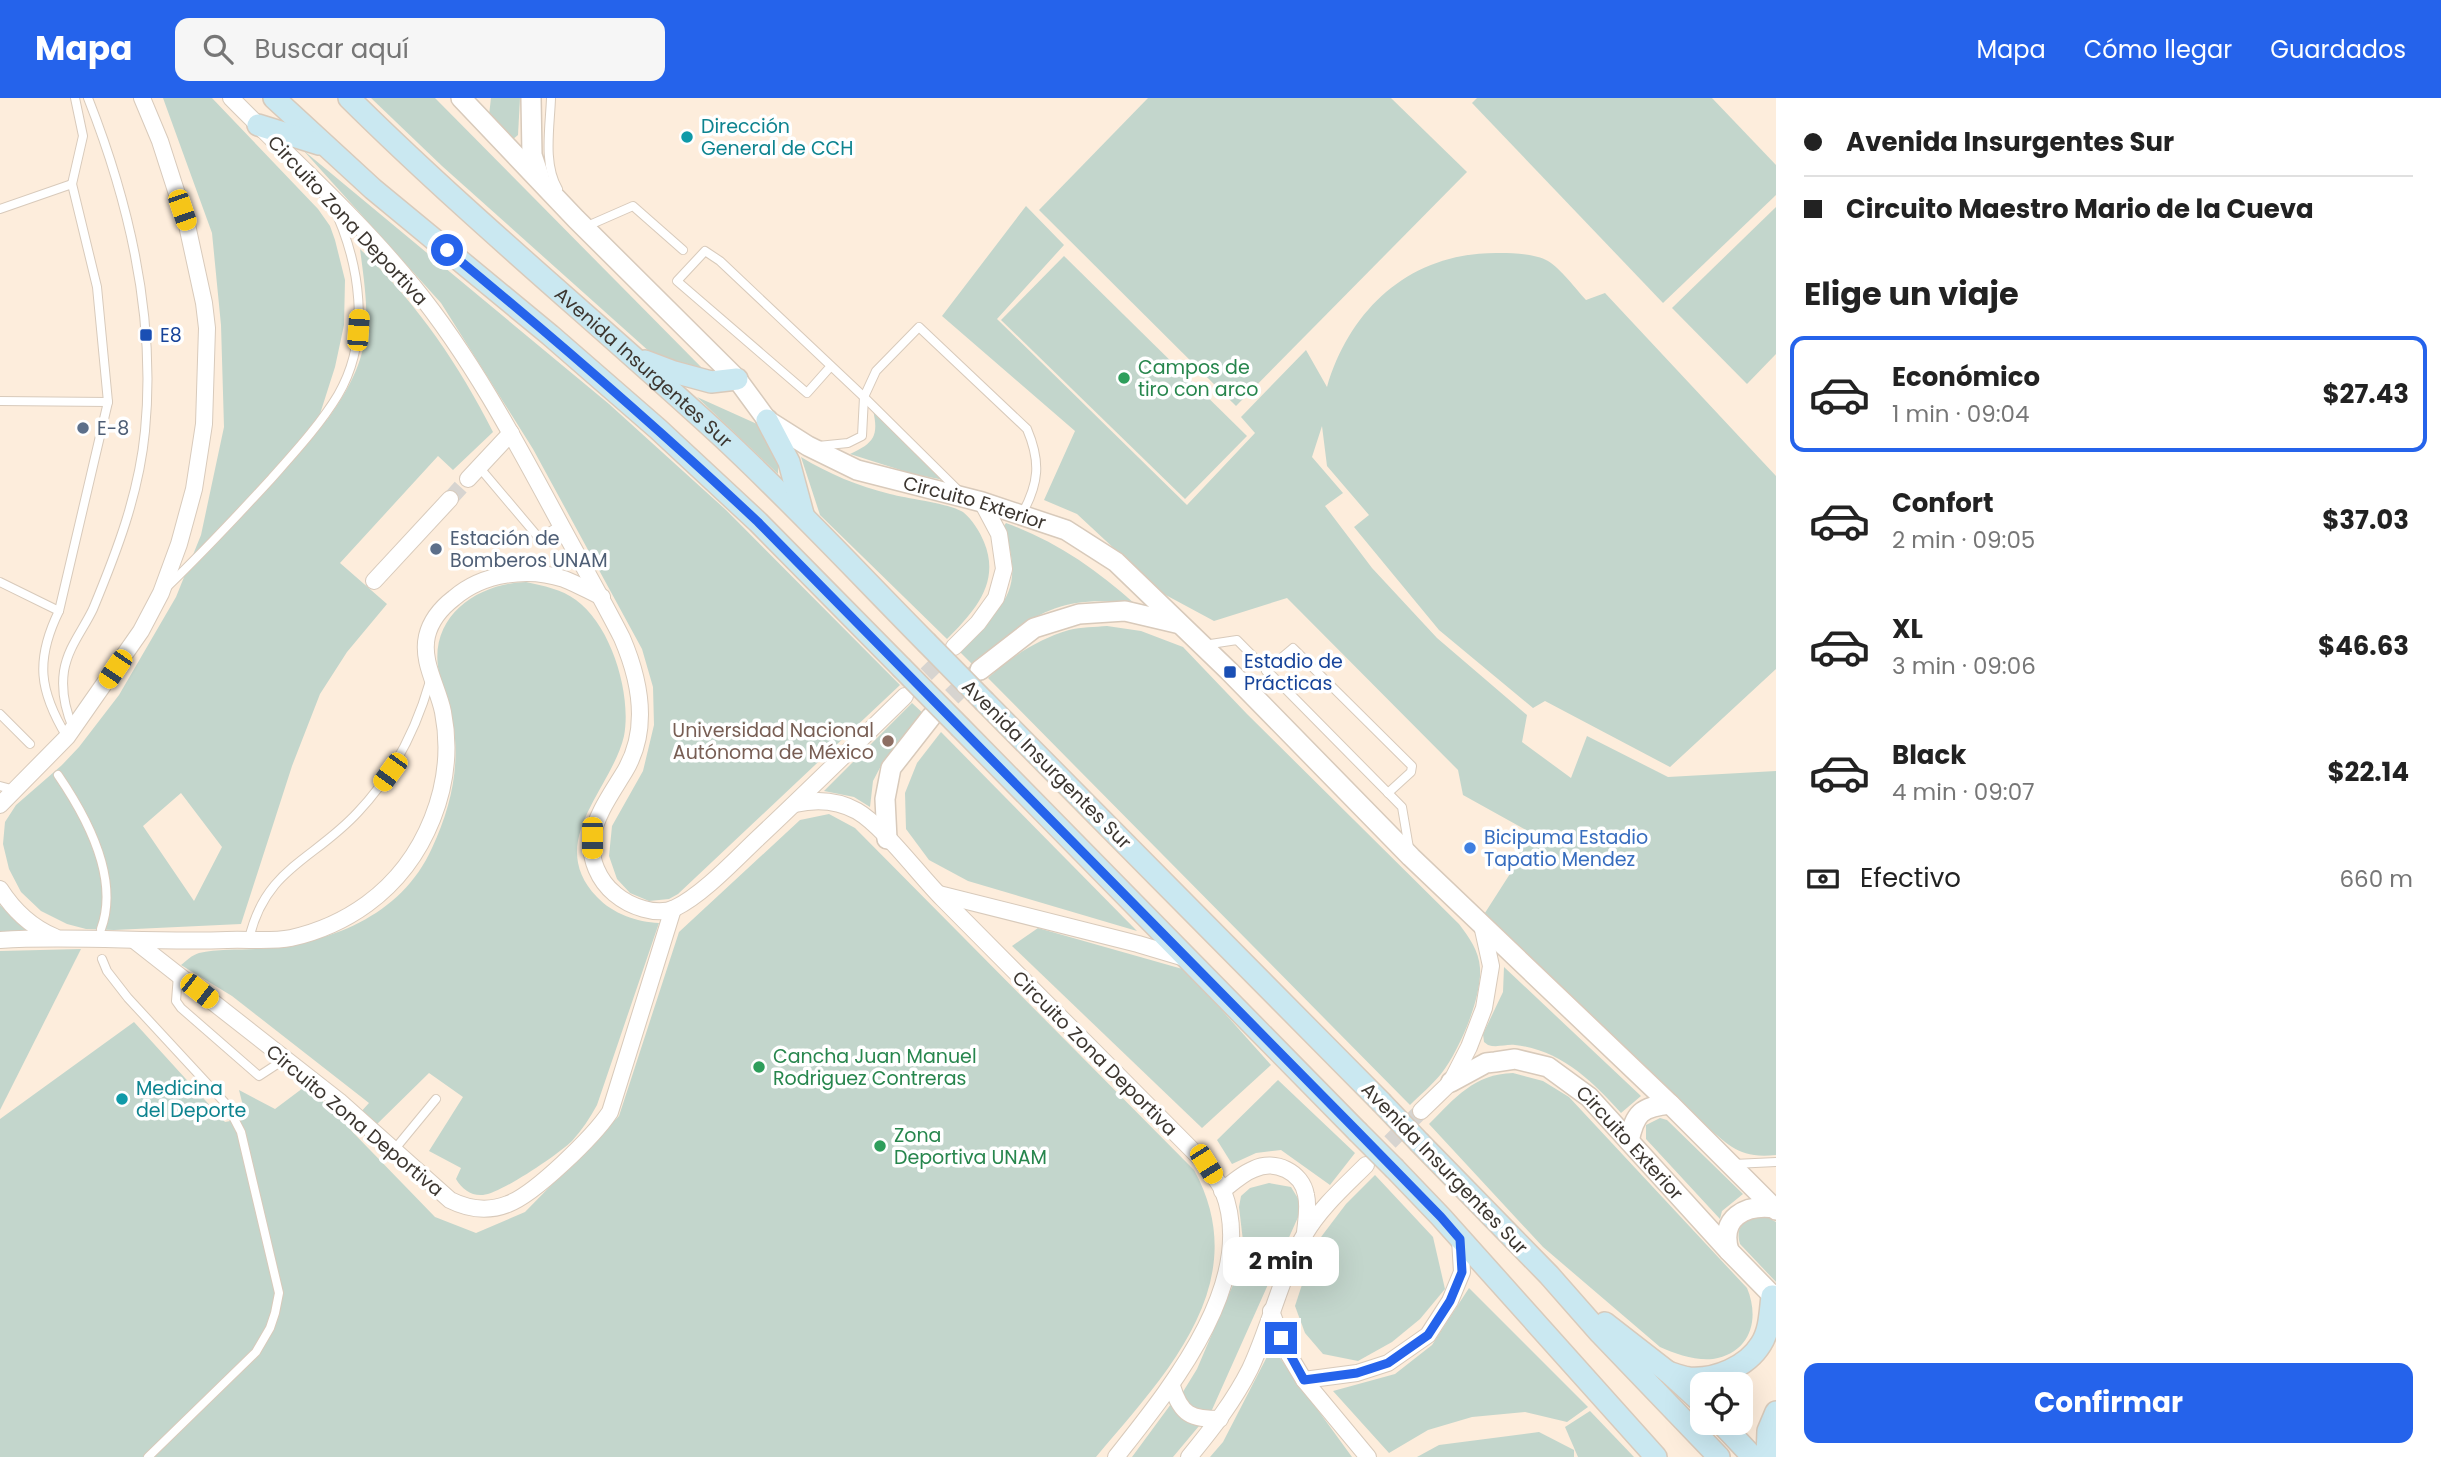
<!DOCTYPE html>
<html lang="es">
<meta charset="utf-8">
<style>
body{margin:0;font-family:Poppins,sans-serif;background:#f6f6f6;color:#222;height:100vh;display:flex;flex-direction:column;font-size:26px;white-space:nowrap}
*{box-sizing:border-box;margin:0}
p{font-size:23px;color:#767676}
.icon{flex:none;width:38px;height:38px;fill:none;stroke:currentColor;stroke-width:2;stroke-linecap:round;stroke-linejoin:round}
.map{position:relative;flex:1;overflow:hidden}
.details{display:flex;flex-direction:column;background:#fff;width:665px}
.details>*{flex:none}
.top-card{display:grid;align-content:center;height:154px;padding:0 28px;background:#fff}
.buttons{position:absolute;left:1690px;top:1274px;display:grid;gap:14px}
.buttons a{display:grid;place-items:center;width:63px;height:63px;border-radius:14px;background:#fff;box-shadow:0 7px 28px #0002;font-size:35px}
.end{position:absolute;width:32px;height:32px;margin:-16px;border:9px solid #2563eb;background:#fff;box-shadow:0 0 0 4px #fff}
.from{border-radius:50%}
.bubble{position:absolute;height:49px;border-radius:14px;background:#fff;box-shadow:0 7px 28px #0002;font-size:23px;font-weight:700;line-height:49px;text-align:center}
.car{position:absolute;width:21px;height:42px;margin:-21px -10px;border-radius:9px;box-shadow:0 0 5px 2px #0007;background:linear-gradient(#f5c518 24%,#345 0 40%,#f5c518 0 76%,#345 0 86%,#f5c518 0)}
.top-card b{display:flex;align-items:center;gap:24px;height:66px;font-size:26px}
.top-card b+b{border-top:2px solid #e0e0e0}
.top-card i{width:18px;height:18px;background:#222}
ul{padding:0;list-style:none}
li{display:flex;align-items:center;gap:21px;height:116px;margin:0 14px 10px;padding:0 14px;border:4px solid transparent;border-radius:14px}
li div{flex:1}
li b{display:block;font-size:26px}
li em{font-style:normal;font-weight:700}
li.selected{border-color:#2563eb}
li>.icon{width:63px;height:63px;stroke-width:1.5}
h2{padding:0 28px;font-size:32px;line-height:84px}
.pay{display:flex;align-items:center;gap:18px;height:77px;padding:0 28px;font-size:26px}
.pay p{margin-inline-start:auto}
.primary-button{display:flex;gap:14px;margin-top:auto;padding:14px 28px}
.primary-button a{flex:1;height:80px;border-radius:14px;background:#2563eb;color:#fff;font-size:28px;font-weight:700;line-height:80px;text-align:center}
header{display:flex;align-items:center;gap:42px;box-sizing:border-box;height:98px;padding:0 35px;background:#2563eb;color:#fff}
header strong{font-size:33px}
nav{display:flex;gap:38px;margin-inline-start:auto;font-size:24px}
.search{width:490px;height:63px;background:#f6f6f6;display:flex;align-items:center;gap:18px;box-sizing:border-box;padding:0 24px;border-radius:14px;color:#767676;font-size:26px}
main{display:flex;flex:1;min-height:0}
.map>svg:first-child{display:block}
.built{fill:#fdeddc;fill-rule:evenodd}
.green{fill:#c3d6cc;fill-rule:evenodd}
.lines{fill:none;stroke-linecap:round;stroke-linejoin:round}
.minor-tunnel{stroke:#d7d4d0;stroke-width:16;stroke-dasharray:16 8;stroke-linecap:butt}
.tertiary-tunnel{stroke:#d7d4d0;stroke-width:19;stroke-dasharray:19 10;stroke-linecap:butt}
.service-casing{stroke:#d8cabb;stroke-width:10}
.minor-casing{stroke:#d8cabb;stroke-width:18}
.tertiary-casing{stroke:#d8cabb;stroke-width:22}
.secondary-casing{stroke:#d8cabb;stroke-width:24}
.service{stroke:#fff;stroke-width:8}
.minor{stroke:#fff;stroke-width:16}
.tertiary{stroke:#fff;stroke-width:19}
.secondary{stroke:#cae8f1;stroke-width:21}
.secondary-bridge-casing{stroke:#d8cabb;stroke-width:24;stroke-linecap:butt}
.secondary-bridge{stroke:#cae8f1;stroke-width:21}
.route{stroke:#2563eb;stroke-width:9}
.culture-dot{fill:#0f9aa8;stroke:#fff;stroke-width:2.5}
.transit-dot{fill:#1a4fb4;stroke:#fff;stroke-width:2.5}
.leisure-dot{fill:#2e9e5b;stroke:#fff;stroke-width:2.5}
.service-dot{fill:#5c6f8a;stroke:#fff;stroke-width:2.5}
.education-dot{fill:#8d6e63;stroke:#fff;stroke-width:2.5}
.shop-dot{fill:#3f7fe0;stroke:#fff;stroke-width:2.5}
.labels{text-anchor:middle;stroke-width:7;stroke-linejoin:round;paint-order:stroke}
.culture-label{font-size:19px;fill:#0d838f;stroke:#fff;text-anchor:start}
.street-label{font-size:19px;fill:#3c3630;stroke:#fff}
.transit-label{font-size:19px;fill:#164399;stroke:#fff;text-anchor:start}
.leisure-label{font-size:19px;fill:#27864d;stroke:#fff;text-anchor:start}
.service-label{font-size:19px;fill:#4e5e75;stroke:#fff;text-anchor:start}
.education-label{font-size:19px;fill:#785e54;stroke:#fff;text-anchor:end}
.shop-label{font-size:19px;fill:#366cbe;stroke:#fff;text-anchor:start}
</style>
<header>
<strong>Mapa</strong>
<div class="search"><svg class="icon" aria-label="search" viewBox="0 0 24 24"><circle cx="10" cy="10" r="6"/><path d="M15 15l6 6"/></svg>Buscar aquí</div>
<nav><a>Mapa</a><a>Cómo llegar</a><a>Guardados</a></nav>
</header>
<main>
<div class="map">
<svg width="1776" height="1359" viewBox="0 0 1776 1359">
<rect width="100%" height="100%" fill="#fefbf8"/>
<path class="built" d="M0 0H1776V1359H0ZM1703 1286H1741V1325H1703Z"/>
<g class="green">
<path d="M163 0H212L318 111 330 128 335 142 345 182 344 227 335 269 320 316 327 322C374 257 370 226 360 151 416 204 458 265 493 334L453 372 438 358 340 465 387 506 347 554 320 596 292 668 241 826 114 832 86 831 67 826 41 813 21 794 9 771 3 746 5 724 16 707 62 667 79 649 119 597 176 499 201 437 224 329 221 227 212 135ZM181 695 222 749 194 803 143 728Z"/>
<path d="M371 0H435L707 275 651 255 442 68Z"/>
<path d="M491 0H520L518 37 512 42 489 17Z"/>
<path d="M1148 0H1391L1467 74 1236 308 1039 112Z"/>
<path d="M1477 0H1712L1776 67V97L1663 205 1472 5Z"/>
<path d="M303 52 609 306 726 412 900 587 678 796 669 801 649 803 630 795 617 781 609 758 612 728 643 673 654 627 653 589 642 551 533 351 441 205Z"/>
<path d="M1026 108 1064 147 997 221 1187 407 1255 335 1241 319 1306 252 1327 289C1351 208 1413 153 1501 155 1514 155 1536 156 1548 163 1560 170 1576 191 1586 202L1605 195 1776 378V571L1670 669 1545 603 1533 610 1439 532 1354 429 1369 417 1327 368 1322 328 1312 359 1343 395 1325 408 1372 470 1437 540 1527 617 1522 644 1571 680 1587 638 1668 679 1776 673V1057C1738 1061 1730 1047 1702 1025L1483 818 1515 768 1526 732 1463 697 1458 672 1287 500 1214 523 1162 495 1077 416 1044 402 1075 333 942 218Z"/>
<path d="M1776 109V256L1747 286 1672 210Z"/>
<path d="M1064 158 1247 338 1185 401 1001 222Z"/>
<path d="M697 299 757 326 778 366V376Z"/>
<path d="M873 312 944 382 913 376 850 356C874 345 879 338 873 312Z"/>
<path d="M801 359C829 376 858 388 890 396 908 401 948 405 963 414 972 421 980 434 984 444 1001 485 974 514 947 541L820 417Z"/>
<path d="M1006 425C1055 443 1096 471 1135 506 1059 495 1027 518 974 568L958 552C1002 509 1027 495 1003 429Z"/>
<path d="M526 484C544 488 561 491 576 502 611 527 632 596 624 638 612 691 544 744 597 799 613 816 637 824 659 825L597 1007C590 1020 582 1032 572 1043 559 1056 500 1096 483 1097 471 1098 462 1091 456 1081L461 1070 429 1053 463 999 429 975 373 1030 359 1016 369 1005 232 898 181 867C186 863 192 857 199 855 217 851 238 852 257 851 328 846 401 819 432 750 448 716 458 679 455 641 454 616 442 593 438 569 431 516 480 485 526 484Z"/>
<path d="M1107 528 1141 533 1183 549 1247 616 1459 826C1469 839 1479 853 1480 870 1482 900 1459 953 1441 976 1432 987 1420 997 1410 1007L988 580C1011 559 1038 541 1069 532 1081 529 1095 529 1107 528Z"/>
<path d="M912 605 926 618 884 662 873 683 870 709 854 699 824 693Z"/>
<path d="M941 634 1137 833 968 783 929 762 906 731 905 695 917 665Z"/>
<path d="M829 716 855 730 1194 1072C1256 1185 1165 1277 1096 1359H0V1021L134 924 225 1024 246 1020 239 992 275 1011 307 987 435 1119 476 1135 525 1114 619 1018 679 834 800 722Z"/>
<path d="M0 807 31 836 0 835Z"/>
<path d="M1038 830 1186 872 1271 967 1202 1030 1012 848Z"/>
<path d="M81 851 0 1012V853Z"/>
<path d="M1504 869 1641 998 1621 1015C1592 983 1561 952 1515 947 1506 946 1497 950 1488 947L1484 944 1483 936 1503 894Z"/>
<path d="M1513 975 1543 983 1569 999 1747 1190C1760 1221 1751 1255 1713 1261 1696 1263 1675 1256 1660 1249L1543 1149 1429 1026C1455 1000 1474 976 1513 975Z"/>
<path d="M1278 982 1355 1055 1330 1087 1281 1052 1256 1055 1232 1066 1217 1042Z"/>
<path d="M1660 1020 1667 1022 1743 1096 1722 1113 1720 1121 1646 1041V1027Z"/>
<path d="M1375 1077 1433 1139 1445 1191 1420 1221 1392 1244 1358 1263 1323 1256 1305 1235 1295 1208 1315 1147 1346 1106Z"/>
<path d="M1269 1085 1291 1089 1299 1102V1117L1211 1314H1196L1181 1297 1197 1271 1238 1175 1243 1143 1239 1109 1241 1098 1250 1090Z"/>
<path d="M1765 1118 1776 1124V1184L1740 1146C1734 1126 1747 1120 1765 1118Z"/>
<path d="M1469 1190 1588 1309 1567 1324 1525 1314 1472 1319 1428 1332 1389 1355 1333 1293 1395 1276 1432 1247Z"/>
<path d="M1272 1249 1352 1359H1210L1223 1344Z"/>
<path d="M1171 1306 1184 1322 1199 1328 1173 1359H1132Z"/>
<path d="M1590 1313 1634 1359H1578L1565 1329Z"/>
<path d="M1539 1334 1574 1352V1359H1417L1439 1347Z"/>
</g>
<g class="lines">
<g class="minor-tunnel">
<path d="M450 401 468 381"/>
<path d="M909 593 948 555"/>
<path d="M1373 1061 1421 1013"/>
</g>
<path class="tertiary-tunnel" d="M931 619 976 575"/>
<g class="service-casing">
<g id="service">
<path d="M551 0C550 29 543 66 558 91"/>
<path d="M72 86 83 38 75 0"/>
<path d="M0 111 72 86 97 189 108 304 59 513C35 562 39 593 67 639"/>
<path d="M585 129 633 108 683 152"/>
<path d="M831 268 807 295 677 183 705 153 720 163 864 299 959 393"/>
<path d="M0 303 108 304"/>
<path d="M818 348 848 345 862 338 864 299 876 273 919 229 1027 331C1041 364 1039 385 1022 416"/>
<path d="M479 369 539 440 561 427"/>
<path d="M0 484 59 513"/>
<path d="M167 489C203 454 237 418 271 381 294 355 320 327 338 297 372 239 360 164 332 106"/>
<path d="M1204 547 1237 542 1402 709 1409 750"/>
<path d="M1266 573 1293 550 1412 668 1411 674 1388 695"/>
<path d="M0 616 30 646"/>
<path d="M73 630C65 611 61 593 64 573 68 549 83 532 93 511 117 453 139 396 145 333 156 220 129 104 88 0"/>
<path d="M58 677C86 718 120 780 101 831"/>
<path d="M0 688 15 692"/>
<path d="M249 841C265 770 314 762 358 714 393 677 416 632 430 583"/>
<path d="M102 861 107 873 128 900 227 1007 241 1034 279 1195 275 1215 270 1230 256 1254 148 1359"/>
<path d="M178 877 176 903 181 910 259 978 285 961"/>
<path d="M394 1052 436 1001"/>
<path d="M1734 1066 1776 1064"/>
</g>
</g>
<g class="minor-casing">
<g id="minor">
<path d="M231 0C292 62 358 120 413 188 470 258 513 338 556 418 578 459 601 499 622 540 640 582 650 631 625 673 613 693 596 716 592 740 589 761 599 783 615 796 629 808 657 819 675 810 702 797 734 763 756 742 806 695 856 646 905 598"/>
<path d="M468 381 511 335"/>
<path d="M374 483 450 401"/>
<path d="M954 549 978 525 996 500 1004 471 999 436 982 404"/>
<path d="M795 706C816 701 837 702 857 713 883 728 919 777 943 801 1030 889 1118 977 1206 1066 1211 1075 1219 1084 1223 1093 1259 1184 1168 1293 1116 1359"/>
<path d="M0 707 67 639 141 533 161 495 179 446 194 391 204 326 207 230 204 205 187 127 160 43 142 0"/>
<path d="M0 791C14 813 31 829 55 839"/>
<path d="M939 796 1138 846 1185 860"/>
<path d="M0 842C75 837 152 845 227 842 248 841 271 844 291 840 318 834 345 822 367 806 426 763 457 685 443 614 438 589 421 564 427 538 431 521 441 510 454 500 483 475 528 469 564 481 577 486 589 493 602 499"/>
<path d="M135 843 339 1003 450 1102C468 1111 488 1114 508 1106 535 1096 594 1038 610 1014L673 811"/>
<path d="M1421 1013 1451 984 1469 949 1484 910 1491 868 1482 827"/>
<path d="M1222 1093C1232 1085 1243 1075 1254 1071 1275 1061 1302 1074 1306 1097 1309 1109 1306 1123 1305 1135"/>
<path d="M1271 1213 1286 1252 1304 1282 1368 1359"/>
<path d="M1304 1282 1357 1275 1388 1265 1428 1237 1450 1203 1462 1174 1460 1141"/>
<path d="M1172 1288C1181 1317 1191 1321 1220 1321"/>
<path d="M1189 1359C1212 1331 1234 1303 1250 1271 1270 1229 1281 1176 1305 1136 1320 1110 1345 1088 1366 1067"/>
</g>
</g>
<g class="tertiary-casing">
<g id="tertiary">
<path id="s1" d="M461 0 576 121 737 281 767 322 808 348 857 372 982 404 1066 432 1116 464 1230 574 1411 759 1670 1006 1776 1112"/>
<path d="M531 0 532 57 539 78"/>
<path d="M980 572 1034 530 1079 516 1125 513 1176 525"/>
<path d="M887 741 885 701 891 670 931 619"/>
<path id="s2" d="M1451 984 1486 965 1495 964 1515 961 1548 969 1589 999 1729 1153 1776 1201"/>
<path d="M1629 1043C1635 1015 1641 1009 1670 1006"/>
<path d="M1729 1153C1719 1120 1745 1106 1775 1110"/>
</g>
</g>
<g class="secondary-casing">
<g id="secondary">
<path d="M274 0 373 91 550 237 658 331 758 424 901 569"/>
<path id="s3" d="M349 0C468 118 597 224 721 338 792 404 858 475 926 544"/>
<path d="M258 27 319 46"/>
<path d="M645 263 674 274 711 284 737 281"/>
<path d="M767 322 789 364 803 416"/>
<path d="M985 604 1381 1004"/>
<path d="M961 630 1357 1033"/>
<path d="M1420 1045 1549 1177 1600 1235 1719 1359"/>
<path d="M1395 1071 1441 1119 1656 1359"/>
<path d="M1605 1225 1668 1274 1703 1306"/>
<path d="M1668 1274C1674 1276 1682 1279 1689 1280 1715 1282 1747 1269 1761 1246 1770 1232 1770 1214 1772 1198"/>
<path d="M1721 1325 1753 1359"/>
<path d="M1767 1359 1768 1333 1776 1314"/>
</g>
</g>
<use href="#service" class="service"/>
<use href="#minor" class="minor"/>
<use href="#tertiary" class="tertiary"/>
<use href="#secondary" class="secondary"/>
<g class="secondary-bridge-casing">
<g id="secondary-bridge">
<path d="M926 544 985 604"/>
<path d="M901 569 961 630"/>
<path d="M1381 1004 1420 1045"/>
<path d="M1357 1033 1395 1071"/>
</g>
</g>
<use href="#secondary-bridge" class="secondary-bridge"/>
</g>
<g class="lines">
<path class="route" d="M447 152C554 240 658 330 758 424L1357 1033 1441 1119 1460 1141 1462 1174 1450 1203 1428 1237 1388 1265 1357 1275 1304 1282 1281 1240"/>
</g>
<g class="culture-dot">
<circle cx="687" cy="39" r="7"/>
<circle cx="122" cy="1001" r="7"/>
</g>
<g class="transit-dot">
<rect x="139" y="230" width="14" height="14" rx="3.5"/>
<rect x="1223" y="567" width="14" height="14" rx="3.5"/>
</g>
<g class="leisure-dot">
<circle cx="1124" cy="280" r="7"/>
<circle cx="759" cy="969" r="7"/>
<circle cx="880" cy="1048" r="7"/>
</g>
<g class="service-dot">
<circle cx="83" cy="330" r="7"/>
<circle cx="436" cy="451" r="7"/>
</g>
<circle class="education-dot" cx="888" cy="643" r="7"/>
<circle class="shop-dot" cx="1470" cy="750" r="7"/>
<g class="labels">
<g class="culture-label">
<text x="701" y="35">Dirección<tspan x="701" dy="22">General de CCH</tspan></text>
<text x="136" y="997">Medicina<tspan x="136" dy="22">del Deporte</tspan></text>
</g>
<g class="street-label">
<text transform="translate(348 122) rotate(47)" y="7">Circuito Zona Deportiva</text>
<text dy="7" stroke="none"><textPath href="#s3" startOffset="399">Avenida Insurgentes Sur</textPath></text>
<text dy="7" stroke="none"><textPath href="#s1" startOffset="670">Circuito Exterior</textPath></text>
<text transform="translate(1047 666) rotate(45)" y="7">Avenida Insurgentes Sur</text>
<text transform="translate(1095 955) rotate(45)" y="7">Circuito Zona Deportiva</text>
<text transform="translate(355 1022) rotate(40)" y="7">Circuito Zona Deportiva</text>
<text dy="7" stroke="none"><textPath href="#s2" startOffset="215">Circuito Exterior</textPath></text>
<text transform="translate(1445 1070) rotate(46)" y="7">Avenida Insurgentes Sur</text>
</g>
<g class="transit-label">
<text x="160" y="244">E8</text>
<text x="1244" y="570">Estadio de<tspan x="1244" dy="22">Prácticas</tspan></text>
</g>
<g class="leisure-label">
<text x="1138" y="276">Campos de<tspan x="1138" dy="22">tiro con arco</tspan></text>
<text x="773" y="965">Cancha Juan Manuel<tspan x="773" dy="22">Rodriguez Contreras</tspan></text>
<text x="894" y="1044">Zona<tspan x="894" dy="22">Deportiva UNAM</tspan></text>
</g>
<g class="service-label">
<text x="97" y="337">E-8</text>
<text x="450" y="447">Estación de<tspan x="450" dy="22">Bomberos UNAM</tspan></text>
</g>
<g class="education-label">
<text x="874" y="639">Universidad Nacional<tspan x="874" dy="22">Autónoma de México</tspan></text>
</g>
<g class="shop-label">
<text x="1484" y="746">Bicipuma Estadio<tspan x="1484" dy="22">Tapatio Mendez</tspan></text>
</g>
</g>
</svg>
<div class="buttons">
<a><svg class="icon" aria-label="locate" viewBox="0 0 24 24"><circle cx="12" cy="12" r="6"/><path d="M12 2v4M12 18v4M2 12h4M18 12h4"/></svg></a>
</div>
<i class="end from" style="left:447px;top:152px"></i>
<i class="end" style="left:1281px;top:1240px"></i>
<div class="bubble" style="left:1223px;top:1139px;width:116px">2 min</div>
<i class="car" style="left:182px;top:112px;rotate:161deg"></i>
<i class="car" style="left:358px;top:232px;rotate:4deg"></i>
<i class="car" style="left:115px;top:571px;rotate:214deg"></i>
<i class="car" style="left:390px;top:674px;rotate:216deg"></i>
<i class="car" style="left:592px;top:740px;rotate:180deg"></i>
<i class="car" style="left:199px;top:893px;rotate:128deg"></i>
<i class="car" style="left:1206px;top:1066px;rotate:148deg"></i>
</div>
<section class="details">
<div class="top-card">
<b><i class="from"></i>Avenida Insurgentes Sur</b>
<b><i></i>Circuito Maestro Mario de la Cueva</b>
</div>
<h2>Elige un viaje</h2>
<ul>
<li class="selected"><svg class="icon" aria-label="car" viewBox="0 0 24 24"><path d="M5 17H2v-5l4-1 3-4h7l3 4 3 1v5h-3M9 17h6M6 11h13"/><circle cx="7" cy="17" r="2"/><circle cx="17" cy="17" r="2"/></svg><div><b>Económico</b><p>1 min · 09:04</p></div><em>$27.43</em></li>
<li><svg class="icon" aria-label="car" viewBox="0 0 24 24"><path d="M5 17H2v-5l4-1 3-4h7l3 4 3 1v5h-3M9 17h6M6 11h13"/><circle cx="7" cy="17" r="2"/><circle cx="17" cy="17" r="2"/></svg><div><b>Confort</b><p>2 min · 09:05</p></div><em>$37.03</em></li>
<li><svg class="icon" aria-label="car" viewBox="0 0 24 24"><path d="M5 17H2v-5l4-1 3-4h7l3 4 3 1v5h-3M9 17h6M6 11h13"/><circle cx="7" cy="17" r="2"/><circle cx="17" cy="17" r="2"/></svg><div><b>XL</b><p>3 min · 09:06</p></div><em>$46.63</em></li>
<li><svg class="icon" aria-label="car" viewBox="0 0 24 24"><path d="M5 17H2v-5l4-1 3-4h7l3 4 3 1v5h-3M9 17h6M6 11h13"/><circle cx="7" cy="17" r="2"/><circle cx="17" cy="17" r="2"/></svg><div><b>Black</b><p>4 min · 09:07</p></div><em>$22.14</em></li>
</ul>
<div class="pay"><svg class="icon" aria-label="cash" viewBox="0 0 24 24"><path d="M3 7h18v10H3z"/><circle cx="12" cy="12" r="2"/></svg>Efectivo<p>660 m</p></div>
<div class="primary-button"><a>Confirmar</a></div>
</section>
</main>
